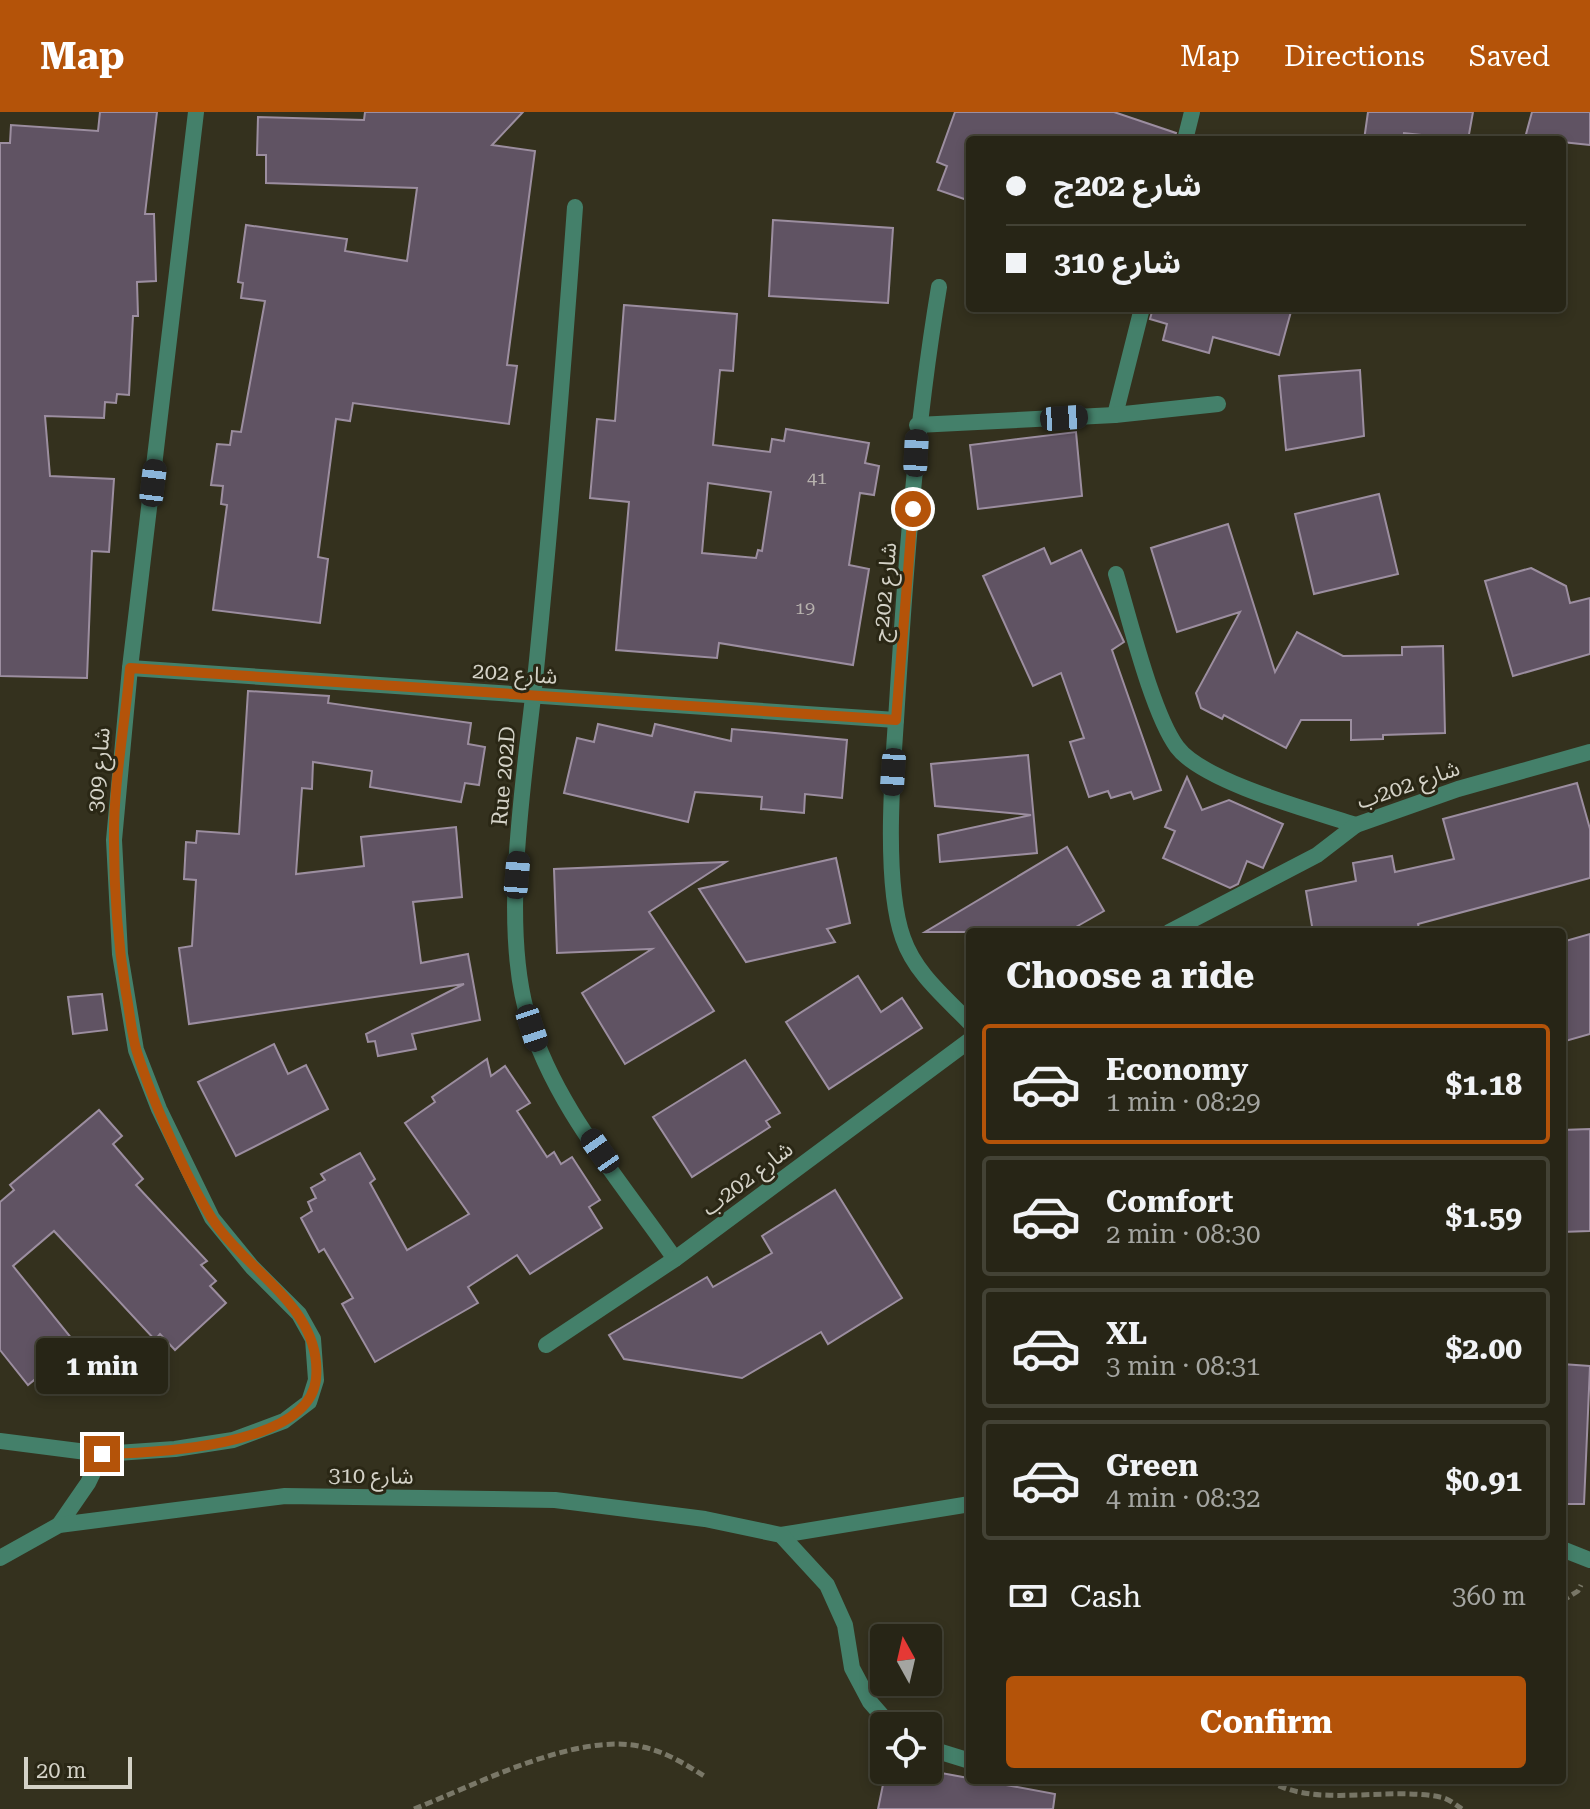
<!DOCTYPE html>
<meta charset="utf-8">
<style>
body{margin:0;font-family:"Roboto Serif","Noto Sans Arabic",serif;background:#2f2d1f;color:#f1f3f6;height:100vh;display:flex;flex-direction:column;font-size:30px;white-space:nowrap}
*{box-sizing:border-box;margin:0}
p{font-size:26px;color:#a4a5a1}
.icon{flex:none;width:44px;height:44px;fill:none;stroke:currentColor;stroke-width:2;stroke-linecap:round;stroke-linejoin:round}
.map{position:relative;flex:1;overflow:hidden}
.sheet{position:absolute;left:966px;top:816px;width:600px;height:856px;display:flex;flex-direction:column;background:#272516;border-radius:8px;box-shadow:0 4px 12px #0003,0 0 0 2px #434235}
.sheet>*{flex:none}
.banner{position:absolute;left:966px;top:24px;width:600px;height:176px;border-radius:8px;box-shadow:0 4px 12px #0003,0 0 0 2px #434235;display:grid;align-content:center;height:176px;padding:0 40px;background:#272516}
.needle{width:52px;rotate:352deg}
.tools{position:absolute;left:870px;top:1512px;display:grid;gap:16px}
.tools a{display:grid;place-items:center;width:72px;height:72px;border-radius:8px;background:#272516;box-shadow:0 4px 12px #0003,0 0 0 2px #434235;font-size:40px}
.scale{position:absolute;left:24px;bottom:20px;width:108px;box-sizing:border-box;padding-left:8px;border:4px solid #d4d2c7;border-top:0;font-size:22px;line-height:28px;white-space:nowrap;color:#d4d2c7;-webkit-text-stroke:6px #2a2715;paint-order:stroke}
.end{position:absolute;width:36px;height:36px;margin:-18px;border:10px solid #b45309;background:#fff;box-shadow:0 0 0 4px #fff}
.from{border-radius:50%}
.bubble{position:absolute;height:56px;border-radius:8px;background:#272516;box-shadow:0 4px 12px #0003,0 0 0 2px #434235;font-size:26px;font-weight:700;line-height:56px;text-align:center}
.car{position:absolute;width:24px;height:48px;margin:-24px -12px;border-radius:10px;box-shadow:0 0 6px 2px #0007;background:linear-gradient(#222 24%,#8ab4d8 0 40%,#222 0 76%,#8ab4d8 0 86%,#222 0)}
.banner b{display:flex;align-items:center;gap:28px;height:76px;font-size:30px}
.banner b+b{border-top:2px solid #434235}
.banner i{width:20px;height:20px;background:#f1f3f6}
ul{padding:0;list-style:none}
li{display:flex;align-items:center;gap:24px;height:120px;margin:0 16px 12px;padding:0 24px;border:4px solid #434235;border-radius:8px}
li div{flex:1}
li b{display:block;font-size:30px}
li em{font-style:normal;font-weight:700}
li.current{border-color:#b45309}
li>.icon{width:72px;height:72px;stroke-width:1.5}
h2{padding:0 40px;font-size:36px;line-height:96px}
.pay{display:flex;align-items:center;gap:20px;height:88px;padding:0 40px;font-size:30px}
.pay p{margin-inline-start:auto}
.button{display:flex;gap:16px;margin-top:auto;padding:16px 40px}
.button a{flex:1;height:92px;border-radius:8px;background:#b45309;color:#fff;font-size:32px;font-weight:700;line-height:92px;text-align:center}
header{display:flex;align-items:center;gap:48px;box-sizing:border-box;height:112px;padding:0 40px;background:#b45309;color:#fff}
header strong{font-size:38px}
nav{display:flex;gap:44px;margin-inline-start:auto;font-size:28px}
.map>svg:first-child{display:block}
.building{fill:#605363;stroke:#9c8ea0;stroke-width:2;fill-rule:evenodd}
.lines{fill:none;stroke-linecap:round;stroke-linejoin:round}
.path{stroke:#7a7868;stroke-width:5;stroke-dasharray:8 4;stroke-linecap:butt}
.street{stroke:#44806a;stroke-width:16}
.route{stroke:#b45309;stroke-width:10}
.labels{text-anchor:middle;stroke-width:6;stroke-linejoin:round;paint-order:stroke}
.number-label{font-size:18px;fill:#b7b2ae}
.street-label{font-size:22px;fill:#d4d2c7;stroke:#2a2715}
</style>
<header>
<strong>Map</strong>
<nav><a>Map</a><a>Directions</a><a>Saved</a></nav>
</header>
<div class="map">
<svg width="1590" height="1697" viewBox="0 0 1590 1697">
<rect width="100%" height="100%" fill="#34311e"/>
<g class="building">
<path d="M100 0H157L145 102H154L156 169 137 170 138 204H133L129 283 117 282 116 291 105 290 104 306 45 304 50 364 114 367 109 440 92 439 87 566 0 564V31H10L11 13 98 19Z"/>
<path d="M365 0H523L492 33 535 39 507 253 517 254 509 312 353 291 350 309 336 307 318 445 328 447 320 511 213 498 227 393 221 392 223 374 211 373 217 332 230 333 232 319 241 320 265 189 241 186 243 171 238 170 246 113 347 127 345 139 407 149 417 76 266 71V43H257L258 5 364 8Z"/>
<path d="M955 0H1114L1176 21 1174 28H970V89L938 78 947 54 937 50Z"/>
<path d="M1368 0H1473L1468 28 1404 21 1403 28H1364Z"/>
<path d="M1532 0H1590V33L1525 26Z"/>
<path d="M773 108 893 116 888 191 769 184Z"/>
<path d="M624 193 737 202 733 259 720 258 713 333 770 340 772 327 784 329 786 317 869 331 865 351 879 354 874 383 860 381 849 453 869 457 853 553 719 531 717 546 616 538 629 390 590 386 597 307 615 309ZM708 371 771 380 762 439 758 438 756 446 702 441Z"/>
<path d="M1153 196H1292L1279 243 1213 225 1209 241 1163 228 1167 212 1150 207Z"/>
<path d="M1360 258 1364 324 1286 338 1279 264Z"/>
<path d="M1076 320 1082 384 978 397 970 333Z"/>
<path d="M1379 382 1398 462 1314 482 1295 402Z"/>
<path d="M1228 412 1275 560 1297 520 1343 544 1402 543V535L1443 534 1445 621 1383 623V627L1351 628V608H1301L1286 636 1224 603 1222 607 1201 596 1196 581 1240 500 1177 520 1151 436Z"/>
<path d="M1044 436 1051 452 1081 438 1124 530 1112 538 1161 678 1134 687 1131 680 1111 686 1108 679 1089 685 1070 630 1084 626 1061 561 1033 574 983 464Z"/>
<path d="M1531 456 1566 474 1570 491 1590 486V542L1513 564 1485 469Z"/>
<path d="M248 579 329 584 328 591 471 611 468 632 485 635 479 673 465 671 461 690 370 675 372 659 313 650 312 677 302 676 296 762 364 754 361 725 456 715 462 785 413 790 421 851 468 842 480 908 412 922 416 937 378 944 375 929 368 930 366 922 464 872 189 912 179 836 192 834 196 768 184 767 186 730 196 731 197 719 239 722Z"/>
<path d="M598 612 652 624 655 612 731 629 732 617 847 628 842 686 805 682 804 701 761 697 762 685 695 680 688 710 564 681 577 626 594 630Z"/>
<path d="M1028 643 1037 741 940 750 938 723 1031 703 935 694 931 652Z"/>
<path d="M1187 665 1202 698 1229 688 1283 712 1263 756 1247 749 1238 772 1230 776 1163 746 1175 719 1165 715Z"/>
<path d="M1577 671 1590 717V766L1418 812 1420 820H1313L1306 779 1356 769 1353 751 1392 744 1395 760 1454 747 1443 707Z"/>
<path d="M1067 735 1104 799 1067 820H925Z"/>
<path d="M836 746 850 811 827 817 835 830 746 850 699 777Z"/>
<path d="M726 750 649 800 714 899 625 952 582 881 652 837 557 841 554 757Z"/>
<path d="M1590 822V922L1562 930V830Z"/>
<path d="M858 864 881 900 902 886 922 916 829 977 786 910Z"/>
<path d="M102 882 107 918 73 922 68 885Z"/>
<path d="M274 932 288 962 306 953 328 997 236 1044 198 970Z"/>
<path d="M487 947 491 964 505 954 530 991 517 999 547 1045 554 1040 561 1052 572 1045 600 1088 589 1095 602 1116 530 1162 517 1143 468 1175 478 1191 375 1250 342 1192 353 1186 324 1137 319 1140 301 1106 312 1099 308 1090 316 1086 311 1076 325 1068 321 1062 360 1041 375 1067 370 1071 407 1138 469 1102 405 1011 435 990 432 985Z"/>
<path d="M745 948 780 1001 766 1009 770 1015 692 1065 653 1005Z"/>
<path d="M99 998 122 1024 113 1032 143 1067 136 1073 207 1149 201 1153 216 1169 210 1174 226 1191 175 1238 160 1222 155 1228 54 1119 13 1154 77 1233 28 1273 0 1238V1090L14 1078 10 1073Z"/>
<path d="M1590 1017V1119L1562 1120V1018Z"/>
<path d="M835 1078 902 1186 828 1232 821 1220 742 1266 624 1247 609 1223 707 1165 713 1175 772 1141 762 1124Z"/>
<path d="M1562 1252 1590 1254 1584 1392H1562Z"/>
<path d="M886 1658H925L1055 1682 1053 1697H878Z"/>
</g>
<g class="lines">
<g class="path">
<path d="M1562 1489 1578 1479 1581 1473"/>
<path d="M1268 1668C1314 1697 1385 1674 1440 1685 1448 1686 1456 1693 1462 1697"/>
<path d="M414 1697C476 1673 577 1619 643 1635 666 1640 685 1652 704 1664"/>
</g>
<g class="street">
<path d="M1185 28 1192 0"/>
<path d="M575 95C564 247 552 397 537 548 527 651 500 800 526 898 551 991 621 1069 675 1147"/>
<path d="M939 175C915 318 905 463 896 608 892 666 884 773 903 826 915 861 945 885 970 911"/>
<path d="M1115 303 1142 196"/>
<path d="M917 313 1115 303 1218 292"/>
<path d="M1116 462C1129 505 1152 601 1177 635 1203 670 1313 699 1356 713"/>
<path d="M130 556 896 608"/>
<path d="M1169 820 1317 743 1356 713 1458 677 1590 640"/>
<path d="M546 1233 675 1147 970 928"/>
<path d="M0 1329 102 1342 175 1337 233 1328 284 1309 309 1290 316 1268 313 1227 299 1202 252 1155 212 1106 159 997 136 938 120 842 114 728 130 556 196 0"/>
<path d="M59 1413 88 1371 102 1342"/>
<path d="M781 1423 970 1392"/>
<path d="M1562 1437 1590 1448"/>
<path d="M0 1446 59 1413 285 1384 555 1388 705 1407 781 1423 827 1473 845 1513 852 1556 870 1590 891 1614"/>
<path d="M928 1636 970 1649"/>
</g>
</g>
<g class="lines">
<path class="route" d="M102 1342C153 1341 309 1335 316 1267 323 1195 245 1159 211 1105 185 1063 152 988 137 940 131 921 130 900 126 881 118 831 114 780 114 730 113 673 125 613 130 556L896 608 913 397"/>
</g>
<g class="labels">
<g class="number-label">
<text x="817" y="372">41</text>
<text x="805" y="502">19</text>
</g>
<g class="street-label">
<text transform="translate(884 480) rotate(-85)" y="8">شارع 202ج</text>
<text transform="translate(515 561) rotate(4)" y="8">شارع 202</text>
<text transform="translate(98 658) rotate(-85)" y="8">شارع 309</text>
<text transform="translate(503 664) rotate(-85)" y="8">Rue 202D</text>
<text transform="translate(1408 672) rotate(-19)" y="8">شارع 202ب</text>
<text transform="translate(747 1066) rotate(-37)" y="8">شارع 202ب</text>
<text transform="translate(371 1363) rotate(1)" y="8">شارع 310</text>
</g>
</g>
</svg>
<div class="tools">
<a><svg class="needle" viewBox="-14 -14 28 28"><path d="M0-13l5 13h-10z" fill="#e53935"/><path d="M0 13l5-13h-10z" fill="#a4a5a1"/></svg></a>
<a><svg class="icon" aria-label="locate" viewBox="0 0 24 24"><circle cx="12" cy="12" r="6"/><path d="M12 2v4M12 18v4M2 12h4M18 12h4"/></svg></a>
</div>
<div class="scale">20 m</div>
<i class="end from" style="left:913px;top:397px"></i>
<i class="end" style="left:102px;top:1342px"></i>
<div class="bubble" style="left:36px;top:1226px;width:132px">1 min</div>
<i class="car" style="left:1064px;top:306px;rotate:86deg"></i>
<i class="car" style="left:916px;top:341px;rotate:3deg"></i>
<i class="car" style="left:153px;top:371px;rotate:7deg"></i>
<i class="car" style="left:893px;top:660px;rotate:184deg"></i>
<i class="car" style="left:517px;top:763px;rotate:5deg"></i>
<i class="car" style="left:532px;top:916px;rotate:162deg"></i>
<i class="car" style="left:600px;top:1039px;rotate:325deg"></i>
<div class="banner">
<b><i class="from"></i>شارع 202ج</b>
<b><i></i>شارع 310</b>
</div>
<section class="sheet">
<h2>Choose a ride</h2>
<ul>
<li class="current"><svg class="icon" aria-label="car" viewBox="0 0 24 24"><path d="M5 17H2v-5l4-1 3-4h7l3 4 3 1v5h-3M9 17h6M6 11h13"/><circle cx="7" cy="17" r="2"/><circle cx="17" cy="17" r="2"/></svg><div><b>Economy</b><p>1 min · 08:29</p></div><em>$1.18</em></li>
<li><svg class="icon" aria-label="car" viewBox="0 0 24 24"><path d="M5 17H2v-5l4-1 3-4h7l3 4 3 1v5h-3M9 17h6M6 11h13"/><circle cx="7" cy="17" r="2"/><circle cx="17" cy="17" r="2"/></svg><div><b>Comfort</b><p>2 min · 08:30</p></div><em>$1.59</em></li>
<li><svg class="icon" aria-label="car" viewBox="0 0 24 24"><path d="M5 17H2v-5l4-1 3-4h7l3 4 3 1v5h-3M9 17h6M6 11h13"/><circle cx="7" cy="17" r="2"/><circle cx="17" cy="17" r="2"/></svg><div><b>XL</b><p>3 min · 08:31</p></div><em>$2.00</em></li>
<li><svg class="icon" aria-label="car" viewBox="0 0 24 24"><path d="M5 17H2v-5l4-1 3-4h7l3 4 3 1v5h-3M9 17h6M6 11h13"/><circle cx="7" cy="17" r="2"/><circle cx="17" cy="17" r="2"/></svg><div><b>Green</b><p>4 min · 08:32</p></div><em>$0.91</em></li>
</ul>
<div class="pay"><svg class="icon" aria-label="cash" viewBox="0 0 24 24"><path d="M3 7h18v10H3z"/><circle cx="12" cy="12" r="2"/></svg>Cash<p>360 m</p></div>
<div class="button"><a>Confirm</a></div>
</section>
</div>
